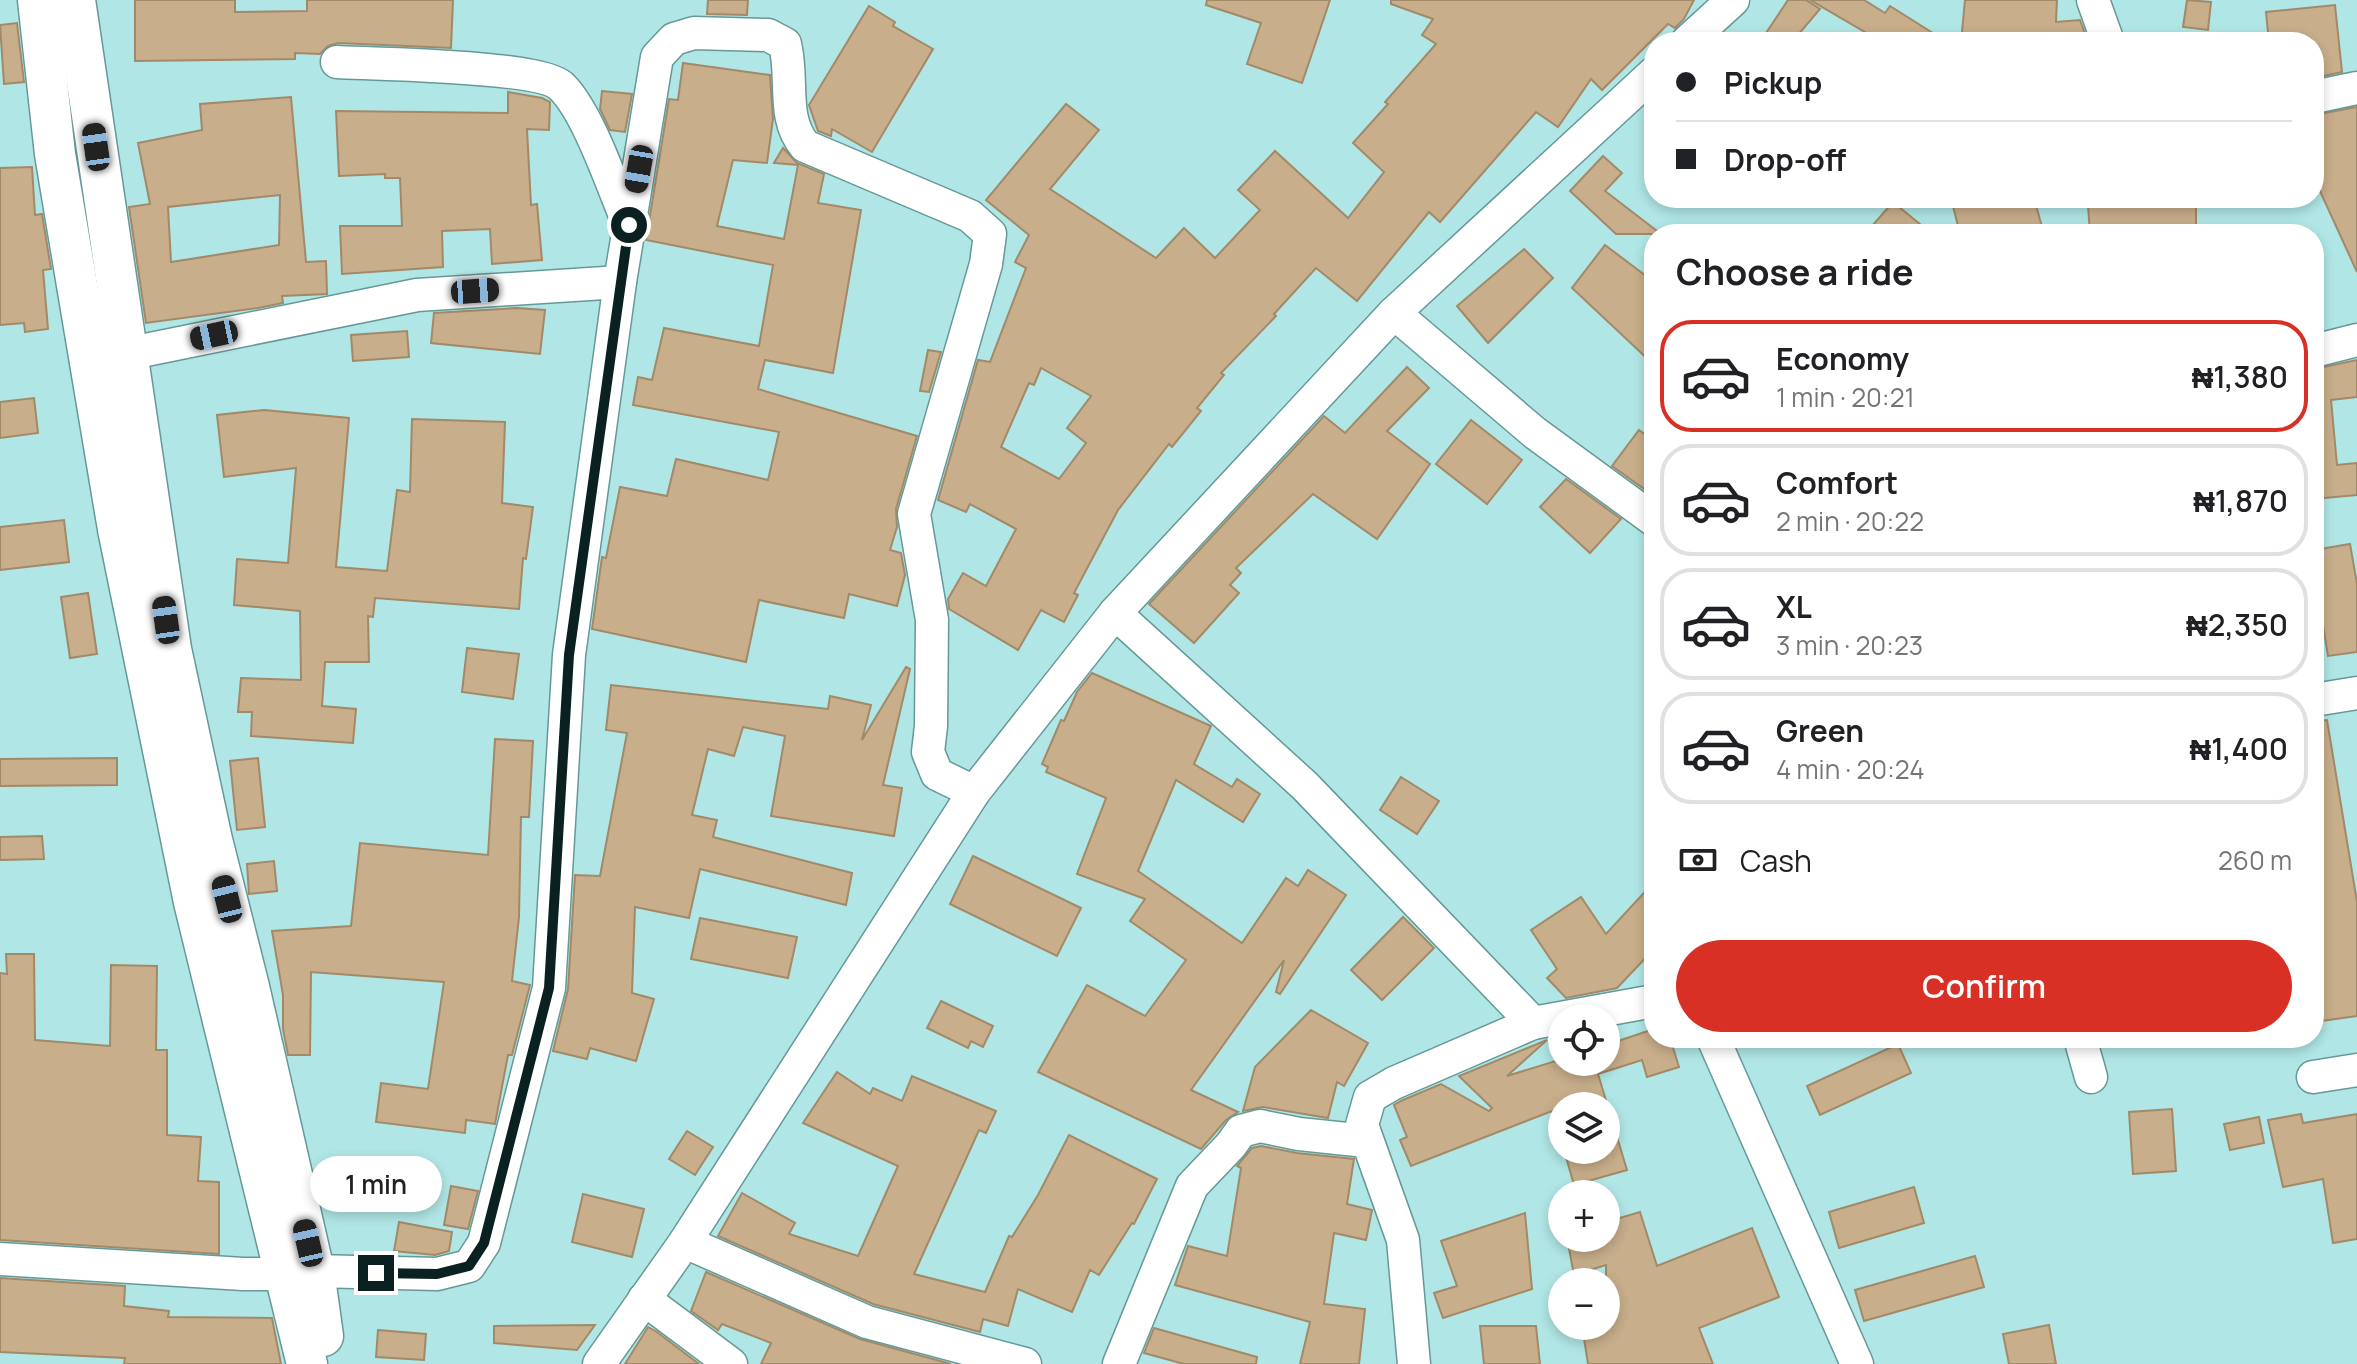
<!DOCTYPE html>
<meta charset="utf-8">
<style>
body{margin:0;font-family:Manrope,sans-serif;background:#f6f6f6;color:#202124;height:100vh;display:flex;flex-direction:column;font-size:30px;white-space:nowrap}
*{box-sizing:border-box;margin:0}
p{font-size:26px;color:#757577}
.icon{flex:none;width:44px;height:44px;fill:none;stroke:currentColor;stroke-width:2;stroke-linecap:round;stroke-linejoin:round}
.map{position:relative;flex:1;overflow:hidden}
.side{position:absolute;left:1644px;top:224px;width:680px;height:824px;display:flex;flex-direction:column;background:#fff;border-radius:32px;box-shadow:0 4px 12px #0003}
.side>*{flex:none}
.guide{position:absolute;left:1644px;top:32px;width:680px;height:176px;border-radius:32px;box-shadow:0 4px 12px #0003;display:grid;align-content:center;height:176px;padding:0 32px;background:#fff}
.controls{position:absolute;left:1548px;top:1004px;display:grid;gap:16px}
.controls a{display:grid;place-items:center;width:72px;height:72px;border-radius:50%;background:#fff;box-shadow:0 4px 12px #0003;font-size:40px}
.end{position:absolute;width:36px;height:36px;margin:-18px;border:10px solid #0b2121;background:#fff;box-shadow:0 0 0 4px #fff}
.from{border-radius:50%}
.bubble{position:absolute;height:56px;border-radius:28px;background:#fff;box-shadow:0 4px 12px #0003;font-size:26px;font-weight:600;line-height:56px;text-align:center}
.car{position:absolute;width:24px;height:48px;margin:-24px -12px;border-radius:10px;box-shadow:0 0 6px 2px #0007;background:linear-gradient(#222 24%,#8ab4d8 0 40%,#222 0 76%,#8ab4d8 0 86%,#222 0)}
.guide b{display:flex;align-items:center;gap:28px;height:76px;font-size:30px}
.guide b+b{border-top:2px solid #e0e0e0}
.guide i{width:20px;height:20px;background:#202124}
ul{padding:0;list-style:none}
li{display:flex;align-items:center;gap:24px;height:112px;margin:0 16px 12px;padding:0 16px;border:4px solid #e0e0e0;border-radius:32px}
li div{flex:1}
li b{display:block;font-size:30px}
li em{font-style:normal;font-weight:600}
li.selected{border-color:#d93025}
li>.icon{width:72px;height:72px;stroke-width:1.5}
h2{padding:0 32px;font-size:36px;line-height:96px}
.pay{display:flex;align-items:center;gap:20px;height:88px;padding:0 32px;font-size:30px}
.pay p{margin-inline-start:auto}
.button{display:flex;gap:16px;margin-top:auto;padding:16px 32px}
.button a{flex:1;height:92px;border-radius:48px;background:#d93025;color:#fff;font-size:32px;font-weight:600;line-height:92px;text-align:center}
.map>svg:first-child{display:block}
.building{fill:#c8ae8b;stroke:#a28967;stroke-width:2;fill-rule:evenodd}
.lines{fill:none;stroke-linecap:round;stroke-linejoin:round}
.minor-casing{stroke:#649998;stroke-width:35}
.major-casing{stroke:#649998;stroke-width:43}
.minor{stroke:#fff;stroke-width:32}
.major{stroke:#fff;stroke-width:40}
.route{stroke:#0b2121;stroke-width:10}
</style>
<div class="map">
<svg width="2357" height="1364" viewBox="0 0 2357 1364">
<rect width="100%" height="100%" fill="#b0e7e6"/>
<g class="building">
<path d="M135 0H235V12L307 11V0H453L451 48 338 43 328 46 320 54 295 53V59L135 61Z"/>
<path d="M708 0H748L747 15 707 14Z"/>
<path d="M1207 0H1330L1302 83 1247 64 1261 23 1206 5Z"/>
<path d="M1391 0H1694L1684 19 1675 28 1668 24 1602 90 1591 79 1558 127 1536 112 1440 222 1429 212 1357 301 1316 268 1274 314 1276 316 1221 373 1224 375 1197 408 1201 411 1172 447 1169 444 1118 510 1074 593 1078 595 1064 622 1041 610 1018 650 949 609 948 599 963 573 986 586 1016 529 970 504 966 512 938 500 978 360 990 362 1026 268 1015 262 1029 235 986 200 1066 104 1099 130 1050 189 1156 258 1184 228 1215 258 1260 210 1238 190 1275 151 1348 218 1384 172 1353 143 1388 104 1385 102 1436 44 1422 35 1433 19 1391 4ZM1041 368 1091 396 1067 428 1086 443 1059 479 1001 447 1029 383 1034 385Z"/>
<path d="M1788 0H1806L1820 9 1792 42H1760Z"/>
<path d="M1810 0H1864L1885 13 1890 6 1947 42H1882Z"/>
<path d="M1965 0H2057L2056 22 2080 20 2088 42H1961Z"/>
<path d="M2187 0 2211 2 2208 30 2183 27Z"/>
<path d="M2335 5 2342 72 2314 78V42H2269L2266 12Z"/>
<path d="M869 6 895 22 893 26 933 49 872 152 832 129 831 136 818 131 809 105Z"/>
<path d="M17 23 24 82 4 84 0 25Z"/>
<path d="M683 63 770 75 773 119 767 163 733 160 717 226 784 239 798 165 774 163 783 148 797 163 824 174 818 203 861 210 833 373 765 360 758 389 917 436 896 509 897 527 890 550 901 553 905 575 897 606 849 594 844 618 759 600 746 662 592 629 602 557 606 558 620 487 667 496 676 459 768 480 779 432 633 405 638 377 652 380 664 328 759 346 773 265 646 240 669 99 678 100Z"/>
<path d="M602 91 632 94 625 132 610 130 600 109Z"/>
<path d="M508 92 542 98 550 102 549 130 527 129 531 205 537 204 542 260 492 264 490 229 442 231 443 267 342 274 340 226H402L400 178H385V174L339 176 336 111 508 113Z"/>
<path d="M291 97 306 262 326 261 327 294 282 296 283 303 258 308 146 323 129 207 150 204 138 143 202 130 200 104ZM280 195 279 245 171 262 168 207Z"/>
<path d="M2357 107V272L2314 178V115Z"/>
<path d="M1603 156 1622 173 1605 191 1661 234H1616L1570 191Z"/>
<path d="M32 167 35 215 42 214 51 269 43 270 48 329 25 332 24 323 0 325V168Z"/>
<path d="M1951 198H2034L2044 234H1960Z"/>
<path d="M2156 198H2196V234H2090L2088 205Z"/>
<path d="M1893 202 1932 234H1865Z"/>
<path d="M1605 245 1654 282V365L1572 288Z"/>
<path d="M1524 249 1553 278 1488 343 1457 306Z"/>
<path d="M517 308 545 310 540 354 431 343 434 313Z"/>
<path d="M407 331 409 357 353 361 351 335Z"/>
<path d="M928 350 941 352 929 392 920 391Z"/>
<path d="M2357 360V397L2331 400 2337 465 2357 463V495L2314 499V369Z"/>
<path d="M1407 367 1429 388 1387 431 1430 464 1377 539 1313 494 1236 568 1241 573 1230 585 1239 593 1194 643 1149 604 1324 416 1345 433Z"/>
<path d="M34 398 38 433 0 438V402Z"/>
<path d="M264 410 349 418 336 567 387 571 397 490 410 492 412 419 505 422 502 503 533 507 526 559 523 558 519 609 375 598 373 617 368 616 369 662H325L322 706 356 709 353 743 251 736 252 712H238L241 678 301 680 300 611 234 605 237 559 288 563 296 468 224 477 217 415Z"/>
<path d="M1471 420 1522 460 1487 504 1436 464Z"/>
<path d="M1639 430 1654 441V496L1612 466Z"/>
<path d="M1566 479 1621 519 1590 553 1540 507Z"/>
<path d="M64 520 69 562 0 570V527Z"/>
<path d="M2350 544 2357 584V652L2328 656 2314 571V550Z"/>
<path d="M88 593 97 654 70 658 61 597Z"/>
<path d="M467 648 519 654 513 699 462 692Z"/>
<path d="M906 667 910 669 883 785 902 788 894 836 771 816 785 736 743 727 734 756 708 749 692 815 717 820 713 837 852 873 846 905 700 869 689 918 635 907 632 993 654 999 636 1061 590 1048 587 1059 553 1051 568 989 575 875 600 876 627 733 606 730 611 685 828 709 830 696 871 705 862 740Z"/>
<path d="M1092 673 1211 726 1194 764 1232 787 1237 779 1260 794 1243 822 1176 780 1138 871 1242 943 1286 878 1298 886 1308 870 1346 895 1280 994 1276 992 1284 960 1191 1090 1238 1112 1226 1120 1201 1149 1038 1072 1087 985 1145 1016 1186 960 1130 921 1145 899 1077 874 1106 798 1046 772 1048 767 1042 764 1061 720 1064 721 1077 692Z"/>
<path d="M2327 720 2357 902V1016L2314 1022V721Z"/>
<path d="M495 739 533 741 529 817H521L519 917 512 981 530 985 512 1055H508L495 1124 466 1120 465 1133 376 1122 381 1083 428 1089 444 982 311 972 310 1055H288L283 1029V995L272 931 351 926 360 843 488 855Z"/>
<path d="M117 758V785L0 786V759Z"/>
<path d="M258 758 265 827 237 830 230 761Z"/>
<path d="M1401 777 1439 801 1417 834 1380 810Z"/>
<path d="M42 836 44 859 0 860V837Z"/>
<path d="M973 856 1081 908 1057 956 950 904Z"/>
<path d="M274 861 277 891 249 894 247 864Z"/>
<path d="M1654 882V949L1617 988 1566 998 1547 978 1557 969 1531 930 1581 897 1606 934Z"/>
<path d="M1403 917 1434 948 1382 1000 1351 970Z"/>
<path d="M700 918 797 937 788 978 691 959Z"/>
<path d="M6 954H34L35 1040 110 1046 111 965 157 966 156 1050H167V1135L201 1137 198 1181 219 1182V1254L0 1240V973L7 974Z"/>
<path d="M941 1001 993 1026 983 1047 971 1041 968 1048 927 1028Z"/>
<path d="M1311 1010 1368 1043 1344 1086 1337 1082 1328 1118 1263 1107 1243 1111 1255 1067Z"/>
<path d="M1654 1029V1038H1670L1679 1067 1647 1077 1642 1060 1598 1074 1627 1170 1574 1185 1564 1150H1606V1106H1562V1144L1552 1111 1411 1166 1400 1140 1407 1137 1394 1105 1403 1100 1441 1084 1489 1111 1492 1108 1459 1076 1547 1040 1507 1076 1562 1059V1062H1606V1045Z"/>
<path d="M1898 1044 1911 1073 1820 1115 1807 1086Z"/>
<path d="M837 1072 870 1094 873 1088 902 1101 912 1076 996 1111 986 1133 979 1130 914 1274 985 1292 1009 1236 1012 1237 1038 1195 1069 1135 1157 1179 1134 1224 1132 1223 1099 1275 1090 1270 1072 1312 1018 1289 1008 1326 983 1319 980 1332 873 1304 718 1236 742 1193 795 1223 789 1234 858 1256 898 1166 803 1123Z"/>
<path d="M2172 1109 2176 1171 2133 1174 2129 1112Z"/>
<path d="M2301 1114 2303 1123 2357 1114V1239L2333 1243 2323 1179 2283 1187 2268 1120Z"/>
<path d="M2259 1117 2264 1143 2230 1150 2224 1124Z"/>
<path d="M687 1131 713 1147 695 1175 669 1159Z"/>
<path d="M1261 1146 1297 1153 1354 1159 1347 1204 1372 1210 1366 1240 1334 1233 1324 1304 1365 1309 1359 1364H1300L1310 1322 1175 1285 1188 1246 1227 1256 1241 1168 1237 1166 1252 1148Z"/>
<path d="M323 1172 359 1174 358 1205 322 1203Z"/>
<path d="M451 1186 478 1191 468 1229 444 1225Z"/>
<path d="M1914 1187 1924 1223 1839 1248 1829 1212Z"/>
<path d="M583 1194 644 1209 632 1257 572 1242Z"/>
<path d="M1640 1212 1657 1266 1752 1228 1779 1297 1699 1328 1713 1364H1588L1582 1326H1606V1265L1574 1275 1567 1238H1606V1222Z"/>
<path d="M1525 1213 1532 1289 1443 1318 1434 1293 1457 1286 1441 1241Z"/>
<path d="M399 1222 452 1232 449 1251 435 1255 394 1251Z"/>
<path d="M1975 1256 1984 1287 1864 1321 1855 1290Z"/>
<path d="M706 1272 860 1339 951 1364H761L771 1343 722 1324 718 1330 691 1311Z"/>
<path d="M0 1278 125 1286 124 1306 169 1311 168 1317 272 1318 281 1364H124L125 1358 0 1352Z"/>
<path d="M595 1325 577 1350 494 1343V1326Z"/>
<path d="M2049 1325 2056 1364H2009L2003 1334Z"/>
<path d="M1480 1326H1536L1540 1364H1484Z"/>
<path d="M648 1327 657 1332 699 1364H625Z"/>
<path d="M1154 1328 1257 1357 1256 1364H1184L1144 1353Z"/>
<path d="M378 1330 426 1334 424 1360 376 1357Z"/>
</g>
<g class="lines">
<g class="minor-casing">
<g id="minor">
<path d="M2093 0 2108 42"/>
<path d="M1687 42 1733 0"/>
<path d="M337 62C375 64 542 66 562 87 589 114 613 188 629 225"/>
<path d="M2314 97 2357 88"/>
<path d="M1394 313 1535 433 1654 520"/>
<path d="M2314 351 2357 340"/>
<path d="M126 354 417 295 620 282"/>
<path d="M1115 613 1305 786 1533 1023"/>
<path d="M2314 700 2357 693"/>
<path d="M1713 1038 1857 1364"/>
<path d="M2080 1038 2091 1077"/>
<path d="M2313 1077 2357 1070"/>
<path d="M685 1242 867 1322 1025 1364"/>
<path d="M0 1259 243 1274H285"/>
<path d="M314 1271 437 1274 469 1266 484 1243 549 988 569 655 620 282 657 57 674 39 694 33 768 35 785 44C794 80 781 117 805 146L970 216 990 234 986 264 914 514 932 620 931 726 928 752 937 774 974 792"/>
<path d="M644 1299 731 1364"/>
<path d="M599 1364 685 1242 974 792 1115 613 1394 313 1654 73"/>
<path d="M1119 1364 1192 1186 1231 1145 1241 1131 1260 1126 1299 1134 1366 1141"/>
<path d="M1414 1364 1403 1240 1362 1125 1370 1097 1394 1083 1533 1023 1654 1001"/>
</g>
</g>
<g class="major-casing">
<g id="major">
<path d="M38 0 55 154 118 529 194 902 307 1364"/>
<path d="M75 0 171 649 212 840 249 987 314 1271 323 1336"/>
</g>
</g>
<use href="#minor" class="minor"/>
<use href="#major" class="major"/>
</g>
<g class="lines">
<path class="route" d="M376 1273 437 1274 469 1266 484 1243 549 988 569 655 629 225"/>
</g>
</svg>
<div class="controls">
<a><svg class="icon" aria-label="locate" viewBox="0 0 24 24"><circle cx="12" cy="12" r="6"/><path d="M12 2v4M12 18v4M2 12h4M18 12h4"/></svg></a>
<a><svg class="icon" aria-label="layers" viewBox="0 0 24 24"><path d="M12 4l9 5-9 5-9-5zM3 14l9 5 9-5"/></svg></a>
<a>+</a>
<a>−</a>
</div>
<i class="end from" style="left:629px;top:225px"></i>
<i class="end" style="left:376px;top:1273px"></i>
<div class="bubble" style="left:310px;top:1156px;width:132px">1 min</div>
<i class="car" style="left:96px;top:147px;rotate:352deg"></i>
<i class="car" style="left:639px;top:169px;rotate:190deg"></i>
<i class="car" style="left:475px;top:291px;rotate:86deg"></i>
<i class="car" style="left:214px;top:335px;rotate:258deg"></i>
<i class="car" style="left:166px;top:620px;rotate:352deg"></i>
<i class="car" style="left:227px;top:899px;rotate:346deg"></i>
<i class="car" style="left:308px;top:1243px;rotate:347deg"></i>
<div class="guide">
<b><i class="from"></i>Pickup</b>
<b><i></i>Drop-off</b>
</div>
<section class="side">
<h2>Choose a ride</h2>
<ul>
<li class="selected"><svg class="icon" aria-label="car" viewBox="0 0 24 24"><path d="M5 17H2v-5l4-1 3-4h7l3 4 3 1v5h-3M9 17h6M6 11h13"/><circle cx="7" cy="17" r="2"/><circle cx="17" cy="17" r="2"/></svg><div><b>Economy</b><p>1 min · 20:21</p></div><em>₦1,380</em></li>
<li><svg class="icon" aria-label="car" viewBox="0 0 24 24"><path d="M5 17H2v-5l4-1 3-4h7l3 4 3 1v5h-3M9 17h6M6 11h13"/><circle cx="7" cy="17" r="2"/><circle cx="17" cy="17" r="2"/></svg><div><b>Comfort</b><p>2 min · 20:22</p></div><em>₦1,870</em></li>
<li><svg class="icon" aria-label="car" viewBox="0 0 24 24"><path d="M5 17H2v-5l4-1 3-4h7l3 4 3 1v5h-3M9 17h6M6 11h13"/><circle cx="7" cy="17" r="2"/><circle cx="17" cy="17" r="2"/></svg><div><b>XL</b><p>3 min · 20:23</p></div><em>₦2,350</em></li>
<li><svg class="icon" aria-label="car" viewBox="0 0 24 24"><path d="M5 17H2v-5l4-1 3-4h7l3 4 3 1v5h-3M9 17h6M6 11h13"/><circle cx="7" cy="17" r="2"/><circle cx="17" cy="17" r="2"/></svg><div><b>Green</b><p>4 min · 20:24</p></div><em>₦1,400</em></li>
</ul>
<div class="pay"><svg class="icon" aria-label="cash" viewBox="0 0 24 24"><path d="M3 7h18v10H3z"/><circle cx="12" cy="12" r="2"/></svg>Cash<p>260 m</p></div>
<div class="button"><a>Confirm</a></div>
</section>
</div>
